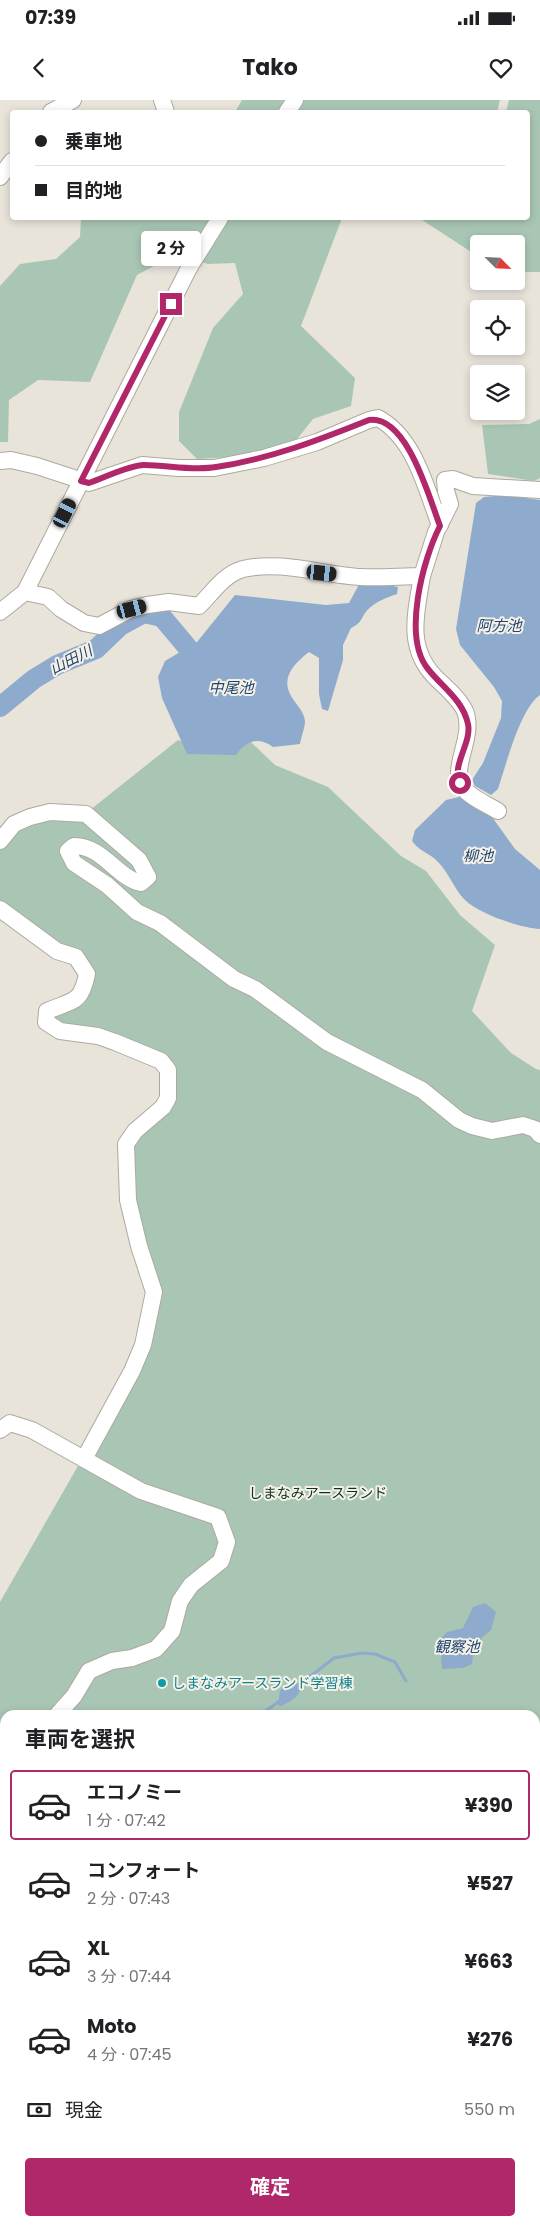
<!DOCTYPE html>
<html lang="ja">
<meta charset="utf-8">
<style>
body{margin:0;font-family:Poppins,"Noto Sans JP",sans-serif;background:#f6f6f6;color:#202124;height:100vh;display:flex;flex-direction:column;font-size:19px;white-space:nowrap}
*{box-sizing:border-box;margin:0}
p{font-size:16px;color:#757577}
.icon{flex:none;width:28px;height:28px;fill:none;stroke:currentColor;stroke-width:2;stroke-linecap:round;stroke-linejoin:round}
.map{position:relative;flex:1;overflow:hidden}
.panel{position:absolute;left:0px;top:1610px;width:540px;height:516px;display:flex;flex-direction:column;background:#fff;border-radius:15px 15px 0 0;box-shadow:0 2px 8px #0003}
.panel>*{flex:none}
.hud{position:absolute;left:10px;top:10px;width:520px;height:110px;border-radius:5px;box-shadow:0 2px 8px #0003;display:grid;align-content:center;height:110px;padding:0 25px;background:#fff}
.needle{width:32px;rotate:114deg}
.buttons{position:absolute;left:470px;top:135px;display:grid;gap:10px}
.buttons a{display:grid;place-items:center;width:55px;height:55px;border-radius:5px;background:#fff;box-shadow:0 2px 8px #0003;font-size:25px}
.end{position:absolute;width:22px;height:22px;margin:-11px;border:6px solid #b02869;background:#fff;box-shadow:0 0 0 2px #fff}
.from{border-radius:50%}
.bubble{position:absolute;height:35px;border-radius:5px;background:#fff;box-shadow:0 2px 8px #0003;font-size:16px;font-weight:700;line-height:35px;text-align:center}
.car{position:absolute;width:15px;height:30px;margin:-15px -8px;border-radius:6px;box-shadow:0 0 4px 1px #0007;background:linear-gradient(#222 24%,#8ab4d8 0 40%,#222 0 76%,#8ab4d8 0 86%,#222 0)}
.hud b{display:flex;align-items:center;gap:18px;height:48px;font-size:19px}
.hud b+b{border-top:1px solid #e0e0e0}
.hud i{width:12px;height:12px;background:#202124}
ul{padding:0;list-style:none}
li{display:flex;align-items:center;gap:15px;height:70px;margin:0 10px 8px;padding:0 15px;border:2px solid transparent;border-radius:5px}
li div{flex:1}
li b{display:block;font-size:19px}
li em{font-style:normal;font-weight:700}
li.active{border-color:#b02869}
li>.icon{width:45px;height:45px;stroke-width:1.5}
h2{padding:0 25px;font-size:22px;line-height:60px}
.pay{display:flex;align-items:center;gap:12px;height:55px;padding:0 25px;font-size:19px}
.pay p{margin-inline-start:auto}
.button{display:flex;gap:10px;margin-top:auto;padding:10px 25px}
.button a{flex:1;height:58px;border-radius:5px;background:#b02869;color:#fff;font-size:20px;font-weight:700;line-height:58px;text-align:center}
.status{display:flex;justify-content:space-between;align-items:center;height:35px;padding:0 25px;background:#fff;direction:ltr}
.status svg{height:14px;fill:currentColor}
header{display:flex;justify-content:space-between;align-items:center;height:65px;padding:0 25px;background:#fff;font-size:22px;font-weight:700}
.map>svg:first-child{display:block}
.green{fill:#a9c6b4}
.water{fill:#8eaacc}
.lines{fill:none;stroke-linecap:round;stroke-linejoin:round}
.stream{stroke:#8eaacc;stroke-width:3}
.river{stroke:#8eaacc;stroke-width:20}
.minor-casing{stroke:#ada9a0;stroke-width:18}
.highway-casing{stroke:#ada9a0;stroke-width:26}
.minor{stroke:#fff;stroke-width:16}
.highway{stroke:#fff;stroke-width:24}
.route{stroke:#b02869;stroke-width:6}
.culture-dot{fill:#0f9aa8;stroke:#f5f1e7;stroke-width:2}
.labels{text-anchor:middle;stroke-width:4;stroke-linejoin:round;paint-order:stroke}
.park-label{font-size:14px;fill:#0d3220;stroke:#f5f1e7}
.culture-label{font-size:14px;fill:#0d838f;stroke:#f5f1e7;text-anchor:start}
.water-label{font-size:15px;font-style:italic;fill:#1e4572;stroke:#f5f1e7}
</style>
<div class="status"><b>07:39</b><svg viewBox="0 0 49 12"><path d="M0 12V9h3v3zM5 12V6h3v6zM10 12V3h3v9zM15 12V0h3v12zM26 1h20v11H26zM47 4h2v5h-2z"/></svg></div>
<header><svg class="icon" aria-label="back" viewBox="0 0 24 24"><path d="M15 5l-7 7 7 7"/></svg>Tako<svg class="icon" aria-label="heart" viewBox="0 0 24 24"><path d="M12 20l-8-8c-3-5 5-10 8-4 3-6 11-1 8 4z"/></svg></header>
<div class="map">
<svg width="540" height="2126" viewBox="0 0 540 2126">
<rect width="100%" height="100%" fill="#e8e4da"/>
<g class="green">
<path d="M242 0H500L497 12H235Z"/>
<path d="M509 0H540V172H516V144H479V157L419 118H528V12H506Z"/>
<path d="M81 118H342L301 226 355 278 351 306 313 319 290 348 250 356 197 359 179 341V312L213 228 243 194 235 163 208 164 176 154 137 175 90 282 38 280 9 300 8 342H0V186L20 164 56 159 80 137Z"/>
<path d="M540 319V378L534 381 488 374 482 325 529 324Z"/>
<path d="M235 627 275 665 328 687 401 756 426 771 460 815 495 845 472 911 511 953 536 969 540 970V2126H206L198 2121H535V1615H5V1949L0 1945V1502L122 1289 154 1192 128 1088 126 1044 163 1007 168 970 46 922 73 902 87 874 0 809V741L14 724 85 714 178 640 192 646Z"/>
<path d="M0 1964 5 1966V2000L0 1997Z"/>
</g>
<g class="water">
<path d="M505 395 540 400V595C520 609 506 665 498 689L491 695 475 686 472 680 483 663 501 618 502 601 494 587 460 545 456 529 476 403 484 397Z"/>
<path d="M362 479 398 487 397 494C385 498 372 503 365 513 360 521 360 524 351 528L343 545V560L328 611 322 609 319 594V558L309 552C296 562 281 576 290 594 294 603 304 610 305 621 305 628 301 637 300 644L273 647C258 636 246 641 236 655L187 654 162 598 158 577 165 561 197 542 235 495 326 505 349 503Z"/>
<path d="M459 697 492 717 515 749 540 770V829C521 828 479 814 465 800 454 789 449 773 438 762 429 752 421 753 412 741L415 730 446 700Z"/>
<path d="M485 1503 496 1512 491 1530 474 1544 472 1564 463 1568 442 1569 440 1539 447 1532 463 1528 473 1507Z"/>
<path d="M301 1583C303 1595 290 1602 281 1606L278 1605 280 1590 291 1584Z"/>
</g>
<g class="lines">
<g class="stream">
<path d="M299 1585 334 1558 362 1553 375 1554 395 1562 406 1581"/>
<path d="M260 1615 281 1600"/>
</g>
<path class="river" d="M0 607 34 579 57 565 96 549 120 526 144 513 162 517 188 548"/>
<g class="minor-casing">
<g id="minor">
<path d="M162 0 166 12"/>
<path d="M51 12 73 0"/>
<path d="M287 12 295 0"/>
<path d="M0 77 12 61"/>
<path d="M0 361 11 360 37 366 89 383 142 365 179 368H214L264 358 317 342 369 320 378 318C415 338 426 389 440 425"/>
<path d="M422 476C416 513 406 547 435 577 445 587 459 598 465 611 476 639 446 672 466 691 474 699 488 705 498 711"/>
<path d="M25 492 48 497 61 509 84 523 99 526 131 509 147 505 169 502 199 506C212 493 224 474 243 469 281 460 323 475 361 477 381 478 402 476 422 476L436 432 450 404 446 391 445 380 453 379 473 386 540 390"/>
<path d="M0 512 25 492 189 168 220 118"/>
<path d="M0 741 14 724 30 717 50 712 86 714 139 760 148 777 141 783C117 778 103 746 74 746L68 751 74 763 107 785 137 812 160 823 234 879 255 889 327 942 422 990 459 1020 472 1026 492 1031 523 1025 535 1029 540 1035"/>
<path d="M0 809 57 851 76 857 87 874C81 904 73 900 47 911L46 922 60 931 98 936 115 942 161 961 168 970V998L163 1007 135 1031 126 1044 128 1100 139 1146 154 1192 143 1245 132 1271 84 1359"/>
<path d="M0 1330 10 1323 32 1330 141 1391 218 1417 227 1442 221 1461 191 1485 180 1501 172 1531 156 1549 132 1558 112 1561 89 1571 74 1596 57 1615"/>
<path d="M0 1684 5 1674"/>
<path d="M0 2089 5 2092"/>
<path d="M51 2121 58 2126"/>
</g>
</g>
<g class="highway-casing">
<g id="highway">
<path d="M0 2013 5 2016"/>
<path d="M159 2121 166 2126"/>
</g>
</g>
<use href="#minor" class="minor"/>
<use href="#highway" class="highway"/>
</g>
<g class="lines">
<path class="route" d="M171 204 81 381 89 383C104 378 129 365 144 365 168 365 192 371 216 367 270 359 319 340 369 320 407 315 429 397 440 426 423 459 402 537 428 569 442 587 463 600 468 624 472 643 451 665 460 683"/>
</g>
<circle class="culture-dot" cx="162" cy="1583" r="5"/>
<g class="labels">
<g class="park-label">
<text x="318" y="1398">しまなみアースランド</text>
</g>
<g class="culture-label">
<text x="172" y="1588">しまなみアースランド学習棟</text>
</g>
<g class="water-label">
<text x="499" y="531">阿方池</text>
<text transform="translate(71 560) rotate(-27)" y="5">山田川</text>
<text x="231" y="593">中尾池</text>
<text x="478" y="761">柳池</text>
<text x="457" y="1552">観察池</text>
</g>
</g>
</svg>
<div class="buttons">
<a><svg class="needle" viewBox="-14 -14 28 28"><path d="M0-13l5 13h-10z" fill="#e53935"/><path d="M0 13l5-13h-10z" fill="#757577"/></svg></a>
<a><svg class="icon" aria-label="locate" viewBox="0 0 24 24"><circle cx="12" cy="12" r="6"/><path d="M12 2v4M12 18v4M2 12h4M18 12h4"/></svg></a>
<a><svg class="icon" aria-label="layers" viewBox="0 0 24 24"><path d="M12 4l9 5-9 5-9-5zM3 14l9 5 9-5"/></svg></a>
</div>
<i class="end from" style="left:460px;top:683px"></i>
<i class="end" style="left:171px;top:204px"></i>
<div class="bubble" style="left:141px;top:131px;width:60px">2 分</div>
<i class="car" style="left:65px;top:413px;rotate:27deg"></i>
<i class="car" style="left:322px;top:473px;rotate:96deg"></i>
<i class="car" style="left:132px;top:509px;rotate:75deg"></i>
<div class="hud">
<b><i class="from"></i>乗車地</b>
<b><i></i>目的地</b>
</div>
<section class="panel">
<h2>車両を選択</h2>
<ul>
<li class="active"><svg class="icon" aria-label="car" viewBox="0 0 24 24"><path d="M5 17H2v-5l4-1 3-4h7l3 4 3 1v5h-3M9 17h6M6 11h13"/><circle cx="7" cy="17" r="2"/><circle cx="17" cy="17" r="2"/></svg><div><b>エコノミー</b><p>1 分 · 07:42</p></div><em>¥390</em></li>
<li><svg class="icon" aria-label="car" viewBox="0 0 24 24"><path d="M5 17H2v-5l4-1 3-4h7l3 4 3 1v5h-3M9 17h6M6 11h13"/><circle cx="7" cy="17" r="2"/><circle cx="17" cy="17" r="2"/></svg><div><b>コンフォート</b><p>2 分 · 07:43</p></div><em>¥527</em></li>
<li><svg class="icon" aria-label="car" viewBox="0 0 24 24"><path d="M5 17H2v-5l4-1 3-4h7l3 4 3 1v5h-3M9 17h6M6 11h13"/><circle cx="7" cy="17" r="2"/><circle cx="17" cy="17" r="2"/></svg><div><b>XL</b><p>3 分 · 07:44</p></div><em>¥663</em></li>
<li><svg class="icon" aria-label="car" viewBox="0 0 24 24"><path d="M5 17H2v-5l4-1 3-4h7l3 4 3 1v5h-3M9 17h6M6 11h13"/><circle cx="7" cy="17" r="2"/><circle cx="17" cy="17" r="2"/></svg><div><b>Moto</b><p>4 分 · 07:45</p></div><em>¥276</em></li>
</ul>
<div class="pay"><svg class="icon" aria-label="cash" viewBox="0 0 24 24"><path d="M3 7h18v10H3z"/><circle cx="12" cy="12" r="2"/></svg>現金<p>550 m</p></div>
<div class="button"><a>確定</a></div>
</section>
</div>
